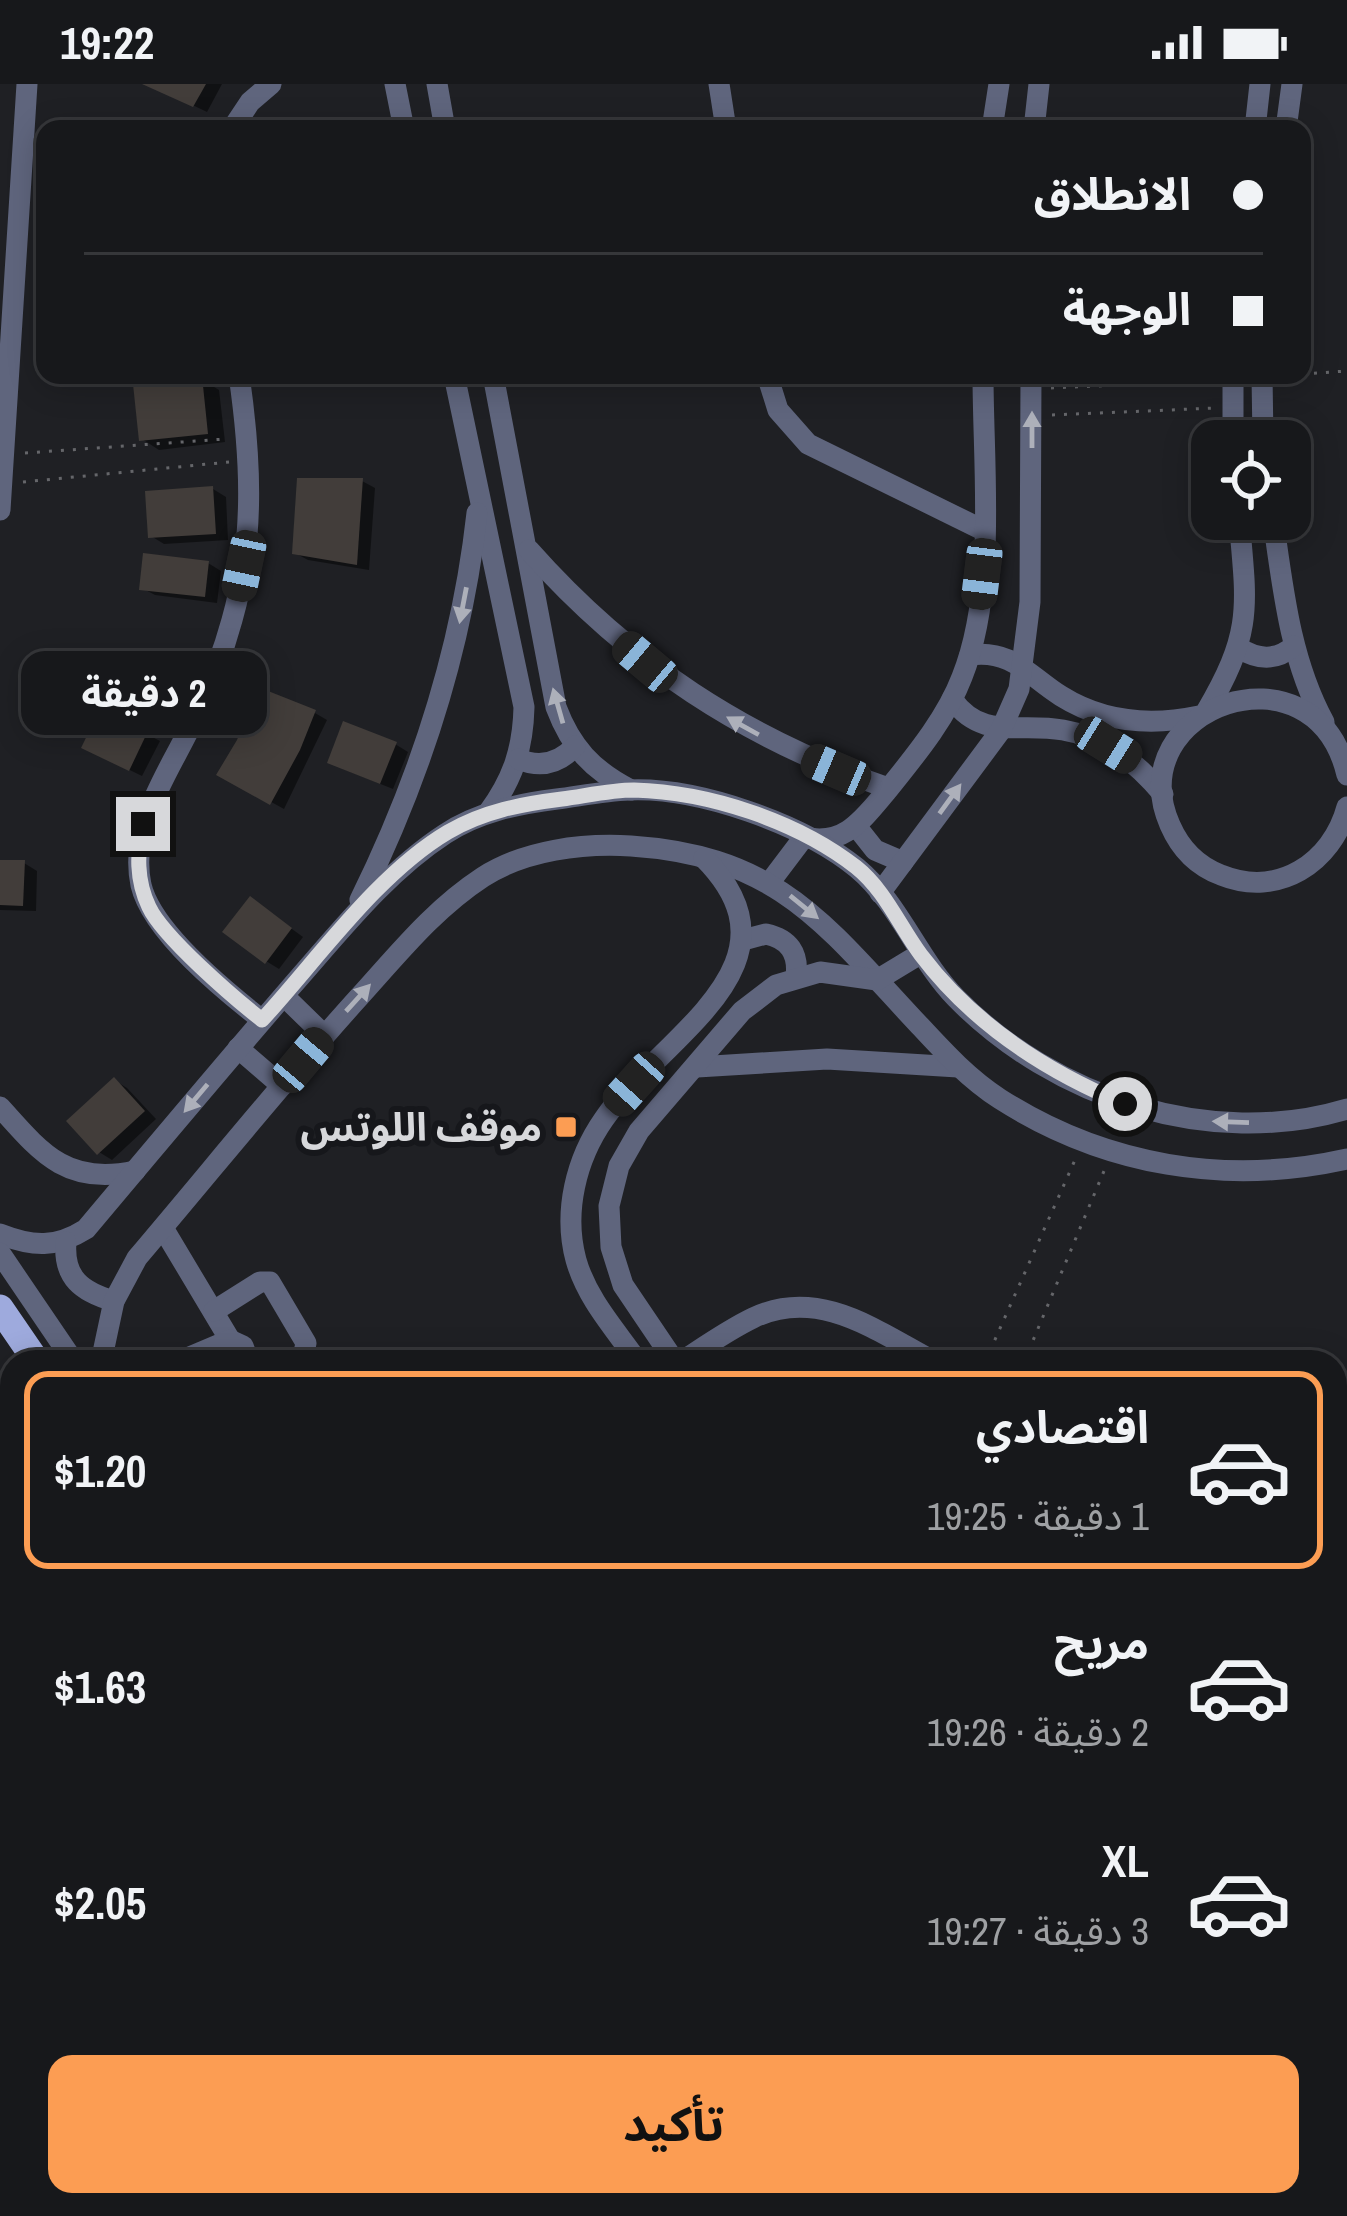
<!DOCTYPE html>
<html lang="ar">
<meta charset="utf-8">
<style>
body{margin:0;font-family:"Archivo Narrow","Noto Sans Arabic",sans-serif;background:#242528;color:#f1f3f6;direction:rtl;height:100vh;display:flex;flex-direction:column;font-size:45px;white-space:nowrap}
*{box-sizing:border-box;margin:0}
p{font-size:39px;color:#9ea0a3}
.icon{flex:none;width:66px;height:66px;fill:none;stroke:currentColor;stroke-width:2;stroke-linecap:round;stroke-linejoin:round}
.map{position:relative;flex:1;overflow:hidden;direction:ltr}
.sheet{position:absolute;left:0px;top:1266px;width:1347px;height:867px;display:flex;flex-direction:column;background:#17181b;border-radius:36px 36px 0 0;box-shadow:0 6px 30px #0003,0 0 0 3px #36373a;direction:rtl}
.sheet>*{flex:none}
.hud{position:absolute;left:36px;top:36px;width:1275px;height:264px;border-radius:24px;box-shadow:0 6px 30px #0003,0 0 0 3px #36373a;direction:rtl;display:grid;align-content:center;height:264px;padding:0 48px;background:#17181b}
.tools{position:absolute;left:1191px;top:336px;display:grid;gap:24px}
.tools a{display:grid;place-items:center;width:120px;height:120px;border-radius:24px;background:#17181b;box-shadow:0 6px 30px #0003,0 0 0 3px #36373a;font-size:60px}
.end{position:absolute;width:54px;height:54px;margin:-27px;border:15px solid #d7d8db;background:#111;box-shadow:0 0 0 6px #111}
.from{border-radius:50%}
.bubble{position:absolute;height:84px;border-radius:24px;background:#17181b;box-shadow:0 6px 30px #0003,0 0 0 3px #36373a;font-size:39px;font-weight:700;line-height:84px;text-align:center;direction:rtl}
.car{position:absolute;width:36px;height:72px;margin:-36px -18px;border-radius:15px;box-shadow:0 0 9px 3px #0007;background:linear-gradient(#222 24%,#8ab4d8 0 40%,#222 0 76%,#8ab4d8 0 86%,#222 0)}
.hud b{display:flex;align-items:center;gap:42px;height:114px;font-size:45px}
.hud b+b{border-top:3px solid #36373a}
.hud i{width:30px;height:30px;background:#f1f3f6}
ul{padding:21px 0 0;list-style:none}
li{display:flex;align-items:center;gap:36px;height:198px;margin:0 24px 18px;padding:0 24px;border:6px solid transparent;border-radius:24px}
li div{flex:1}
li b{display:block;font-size:45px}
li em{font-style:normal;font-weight:700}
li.selected{border-color:#fc9d53}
li>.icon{width:108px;height:108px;stroke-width:1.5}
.primary-button{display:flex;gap:24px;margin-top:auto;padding:24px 48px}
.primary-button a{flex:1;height:138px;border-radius:24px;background:#fc9d53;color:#111;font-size:48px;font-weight:700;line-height:138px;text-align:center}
.status{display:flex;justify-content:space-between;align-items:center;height:84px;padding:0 60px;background:#17181b;direction:ltr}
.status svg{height:33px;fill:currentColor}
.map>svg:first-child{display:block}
.shadow{fill:#0007}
.building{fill:#423d3a}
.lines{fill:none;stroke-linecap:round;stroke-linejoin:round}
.path{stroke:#65666a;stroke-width:3;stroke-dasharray:3 9;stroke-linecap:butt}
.minor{stroke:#5f657d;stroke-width:21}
.major{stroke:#9eaadd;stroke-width:27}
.rail-casing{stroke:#87888c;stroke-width:9}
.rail{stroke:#16171b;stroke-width:4.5;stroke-dasharray:14;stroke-linecap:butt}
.oneway{fill:#adb0ba}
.route{stroke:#d7d8db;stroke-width:15}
.poi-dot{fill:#fc9d53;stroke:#16171b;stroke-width:4.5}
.labels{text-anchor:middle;stroke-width:12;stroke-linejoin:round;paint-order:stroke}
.poi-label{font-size:39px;font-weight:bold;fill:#d7d8db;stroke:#16171b;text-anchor:end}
</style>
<div class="status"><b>19:22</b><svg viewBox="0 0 49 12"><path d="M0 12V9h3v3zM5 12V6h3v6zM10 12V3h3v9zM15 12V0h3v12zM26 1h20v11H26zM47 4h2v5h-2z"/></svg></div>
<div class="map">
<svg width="1347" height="2132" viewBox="0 0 1347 2132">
<rect width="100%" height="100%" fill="#1f2024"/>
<g class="shadow">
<path d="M149 0H222L207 28Z"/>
<path d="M57 291H113L70 299Z"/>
<path d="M201 295 219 306 225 358 159 366 142 355Z"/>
<path d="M362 397 375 404 369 486 308 476 295 469Z"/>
<path d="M213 405 226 413 228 456 164 460 151 452Z"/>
<path d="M208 479 221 487 217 519 155 511 142 504Z"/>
<path d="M102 627 160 657 142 692 97 670Z"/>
<path d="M315 629 327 636 284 725 220 690 240 658Z"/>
<path d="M395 660 408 668 393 705 343 685Z"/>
<path d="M0 779H24L37 787 36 827 0 826Z"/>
<path d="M263 824 303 853 279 885 266 877Z"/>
<path d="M114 996 127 1004 156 1035 112 1076 99 1068Z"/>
<path d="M468 2121H541L548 2132H472Z"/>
</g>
<g class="building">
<path d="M142 0H206L193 23Z"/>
<path d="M202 292 208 350 139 357 133 300Z"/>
<path d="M297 394H363L357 481 292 470Z"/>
<path d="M213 402 216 450 148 454 145 407Z"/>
<path d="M143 469 209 477 205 513 139 506Z"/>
<path d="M258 603 316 626 300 666 270 721 216 691 237 656Z"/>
<path d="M101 623 148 647 129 687 81 664Z"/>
<path d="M343 637 397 658 380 700 327 679Z"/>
<path d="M0 776H25L23 822 0 821Z"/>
<path d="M250 812 292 844 265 880 222 848Z"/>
<path d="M114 993 145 1027 97 1071 66 1037Z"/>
</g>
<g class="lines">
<g class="path">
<path d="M1302 290 1347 287"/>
<path d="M1051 304 1215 297"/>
<path d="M1052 331 1216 324"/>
<path d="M25 369 225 355"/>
<path d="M23 398 229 378"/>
<path d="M985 1278 1075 1076"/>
<path d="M1024 1278 1104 1087"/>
<path d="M1339 1360 1347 1421"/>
<path d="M1190 2132 1193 2121"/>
</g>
<g class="minor">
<path d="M395 0 404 45"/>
<path d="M437 0 445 45"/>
<path d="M719 0 726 45"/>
<path d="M232 45 250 18 271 0"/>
<path d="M992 45 999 0"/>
<path d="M1034 45 1039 0"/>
<path d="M1255 45 1260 0"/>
<path d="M1286 45 1292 0"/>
<path d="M239 291C251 374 255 455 232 536 223 569 211 600 196 631 172 685 128 739 141 801 152 848 225 907 262 936"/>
<path d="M454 291 524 623C523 665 513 695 488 729"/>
<path d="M493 291 556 623C571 663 592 686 631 706"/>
<path d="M767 291 778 326 808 360 983 446"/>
<path d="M1233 291V357"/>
<path d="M1262 291 1263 357"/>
<path d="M0 426 27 0"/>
<path d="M1273 435C1283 505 1290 575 1324 638"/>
<path d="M529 466C629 579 746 655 888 704"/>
<path d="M1239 564C1258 576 1276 577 1294 562"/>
<path d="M970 571C1012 565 1029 592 1061 612 1104 639 1151 642 1199 632"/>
<path d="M952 615C982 657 1019 638 1063 646 1105 653 1136 678 1163 710"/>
<path d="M1206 628C1253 548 1247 524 1239 435"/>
<path d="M518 675C540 684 559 680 575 662"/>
<path d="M1347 691C1315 553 1118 623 1170 741 1180 764 1197 782 1221 791 1278 814 1332 779 1347 723"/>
<path d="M856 742 875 766 903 778"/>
<path d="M770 798 804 753C844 763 863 735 886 708 914 673 946 635 962 593 997 506 983 384 983 291"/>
<path d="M880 809 1001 646 1019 605 1030 518 1031 291"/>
<path d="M360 816C420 694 462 565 477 429"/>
<path d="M743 856 766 850C789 855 799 869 796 893"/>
<path d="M284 912 324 951"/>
<path d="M238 964 282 1002"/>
<path d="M697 983 827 975 958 983"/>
<path d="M0 1023C41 1069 67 1102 135 1087"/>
<path d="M163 1144 230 1256"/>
<path d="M0 1150C33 1163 56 1164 86 1145 154 1064 222 983 291 903 338 850 385 789 445 750 478 728 518 720 557 715 580 712 605 707 629 706 698 703 803 740 857 784 899 819 918 875 956 914 1054 1014 1210 1066 1347 1025"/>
<path d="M66 1158C63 1194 82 1208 114 1217"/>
<path d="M0 1169 74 1278"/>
<path d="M214 1227 260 1198H270L306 1259 304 1269 291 1278"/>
<path d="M101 1278 114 1217 137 1174C211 1087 283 997 360 912 399 869 434 825 483 793 525 766 583 759 631 762 780 772 826 842 920 942 945 969 969 995 1000 1015 1105 1082 1226 1102 1347 1075"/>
<path d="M178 1278 230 1256 243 1262 249 1278"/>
<path d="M638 1278C615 1245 587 1215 576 1176 563 1128 576 1075 604 1035 661 952 810 881 704 774"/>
<path d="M675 1278 623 1201 611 1163 609 1122 619 1082 639 1047 742 927 776 901 820 888 877 896 920 870"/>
<path d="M681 1278C704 1263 728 1246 753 1234 819 1202 878 1248 935 1278"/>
<path d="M1335 1340 1347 1339"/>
<path d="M12 1455V1466"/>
<path d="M0 1534 12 1553"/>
<path d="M1335 1584 1347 1583"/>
<path d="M0 1811 12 1816"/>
<path d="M0 1981 12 1928"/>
<path d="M0 1996 12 1999"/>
<path d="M1335 1998 1347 1997"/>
<path d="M1335 2042 1347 2040"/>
<path d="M7 2055 12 2034"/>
<path d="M153 2121 154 2128 164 2132"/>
<path d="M308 2121 314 2122V2132"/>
<path d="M399 2121 408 2132"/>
<path d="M893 2121 899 2132"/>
<path d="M910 2121 925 2132"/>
<path d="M59 2132 62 2121"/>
<path d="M104 2132 106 2121"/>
<path d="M244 2132 263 2121"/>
</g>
<g class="major">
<path d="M0 1224 37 1278"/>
<path d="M0 1392 12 1410"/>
<path d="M445 2121 451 2132"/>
<path d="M572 2121 578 2132"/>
</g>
<g class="rail-casing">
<g id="rail">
<path d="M0 1292 12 1311"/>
<path d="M0 1342 12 1361"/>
</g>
</g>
<use href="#rail" class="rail"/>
</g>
<defs><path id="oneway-solid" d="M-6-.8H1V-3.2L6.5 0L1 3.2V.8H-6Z" transform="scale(3)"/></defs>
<g class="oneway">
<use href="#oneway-solid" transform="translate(1032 346) rotate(-90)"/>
<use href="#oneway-solid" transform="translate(463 521) rotate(101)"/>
<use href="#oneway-solid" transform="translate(558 622) rotate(-106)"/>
<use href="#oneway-solid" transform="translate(743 642) rotate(-151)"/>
<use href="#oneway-solid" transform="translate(950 715) rotate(-54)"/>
<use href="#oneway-solid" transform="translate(804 823) rotate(39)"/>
<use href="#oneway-solid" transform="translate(358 914) rotate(-48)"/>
<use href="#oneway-solid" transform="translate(196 1014) rotate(130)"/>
<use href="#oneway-solid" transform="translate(1231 1038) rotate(-178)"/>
</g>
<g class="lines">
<path class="route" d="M143 740C137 769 136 796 149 823 163 853 234 914 262 936 318 875 377 790 448 748 484 727 522 720 562 715 585 712 611 706 634 706 709 708 797 737 856 783 885 806 900 843 921 871 974 941 1045 987 1125 1020"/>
</g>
<rect class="poi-dot" x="554" y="1031" width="24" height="24" rx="6"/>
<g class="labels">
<g class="poi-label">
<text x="542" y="1057">موقف اللوتس</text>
</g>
</g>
</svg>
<div class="tools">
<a><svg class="icon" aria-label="locate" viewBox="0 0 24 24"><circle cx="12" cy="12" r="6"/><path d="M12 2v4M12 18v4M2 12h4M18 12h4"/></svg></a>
</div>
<i class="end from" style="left:1125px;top:1020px"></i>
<i class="end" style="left:143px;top:740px"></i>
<div class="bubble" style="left:21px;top:567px;width:246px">2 دقيقة</div>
<i class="car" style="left:244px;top:482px;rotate:192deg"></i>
<i class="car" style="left:982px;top:490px;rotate:187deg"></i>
<i class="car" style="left:645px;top:578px;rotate:310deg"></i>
<i class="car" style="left:1108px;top:661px;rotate:122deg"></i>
<i class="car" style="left:836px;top:686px;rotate:293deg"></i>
<i class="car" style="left:303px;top:976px;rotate:40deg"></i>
<i class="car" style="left:634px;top:1000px;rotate:222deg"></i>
<div class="hud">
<b><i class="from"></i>الانطلاق</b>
<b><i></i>الوجهة</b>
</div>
<section class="sheet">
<ul>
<li class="selected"><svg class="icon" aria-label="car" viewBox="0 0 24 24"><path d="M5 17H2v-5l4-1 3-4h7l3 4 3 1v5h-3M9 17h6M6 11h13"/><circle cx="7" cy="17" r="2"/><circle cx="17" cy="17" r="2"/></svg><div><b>اقتصادي</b><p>1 دقيقة · 19:25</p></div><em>$1.20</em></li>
<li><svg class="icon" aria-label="car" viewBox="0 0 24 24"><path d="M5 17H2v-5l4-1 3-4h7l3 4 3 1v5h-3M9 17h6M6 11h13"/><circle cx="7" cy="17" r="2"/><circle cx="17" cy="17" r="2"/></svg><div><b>مريح</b><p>2 دقيقة · 19:26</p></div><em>$1.63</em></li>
<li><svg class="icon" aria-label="car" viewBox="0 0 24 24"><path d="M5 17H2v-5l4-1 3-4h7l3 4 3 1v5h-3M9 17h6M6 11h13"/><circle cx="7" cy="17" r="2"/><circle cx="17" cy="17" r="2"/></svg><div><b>XL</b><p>3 دقيقة · 19:27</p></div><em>$2.05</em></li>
</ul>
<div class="primary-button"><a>تأكيد</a></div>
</section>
</div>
